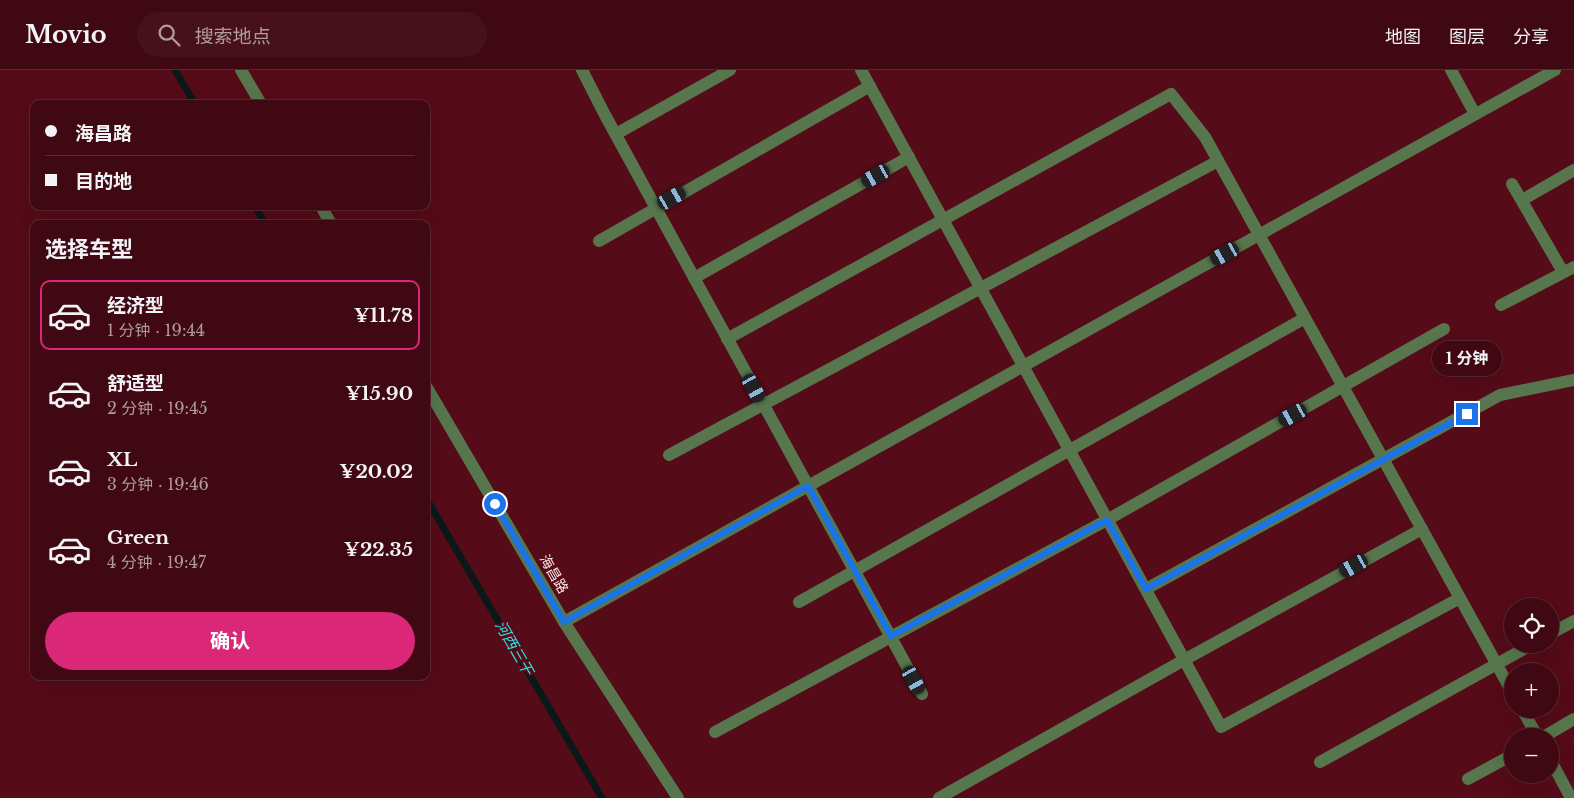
<!DOCTYPE html>
<html lang="zh">
<meta charset="utf-8">
<style>
body{margin:0;font-family:"Libre Baskerville","Noto Sans SC",serif;background:#47111b;color:#f1f3f6;height:100vh;display:flex;flex-direction:column;font-size:19px;white-space:nowrap}
*{box-sizing:border-box;margin:0}
p{font-size:16px;color:#ae9a9f}
.icon{flex:none;width:28px;height:28px;fill:none;stroke:currentColor;stroke-width:2;stroke-linecap:round;stroke-linejoin:round}
.map{position:relative;flex:1;overflow:hidden}
.details{position:absolute;left:30px;top:150px;width:400px;height:460px;display:flex;flex-direction:column;background:#400812;border-radius:10px;box-shadow:0 5px 20px #0002,0 0 0 1px #592932}
.details>*{flex:none}
.guide{position:absolute;left:30px;top:30px;width:400px;height:110px;border-radius:10px;box-shadow:0 5px 20px #0002,0 0 0 1px #592932;display:grid;align-content:center;height:110px;padding:0 15px;background:#400812}
.tools{position:absolute;left:1504px;top:528px;display:grid;gap:10px}
.tools a{display:grid;place-items:center;width:55px;height:55px;border-radius:50%;background:#400812;box-shadow:0 5px 20px #0002,0 0 0 1px #592932;font-size:25px}
.end{position:absolute;width:22px;height:22px;margin:-11px;border:6px solid #1a73e8;background:#fff;box-shadow:0 0 0 2px #fff}
.from{border-radius:50%}
.bubble{position:absolute;height:35px;border-radius:18px;background:#400812;box-shadow:0 5px 20px #0002,0 0 0 1px #592932;font-size:16px;font-weight:700;line-height:35px;text-align:center}
.car{position:absolute;width:15px;height:30px;margin:-15px -8px;border-radius:6px;box-shadow:0 0 4px 1px #0007;background:linear-gradient(#222 24%,#8ab4d8 0 40%,#222 0 76%,#8ab4d8 0 86%,#222 0)}
.guide b{display:flex;align-items:center;gap:18px;height:48px;font-size:19px}
.guide b+b{border-top:1px solid #592932}
.guide i{width:12px;height:12px;background:#f1f3f6}
ul{padding:0;list-style:none}
li{display:flex;align-items:center;gap:15px;height:70px;margin:0 10px 8px;padding:0 5px;border:2px solid transparent;border-radius:10px}
li div{flex:1}
li b{display:block;font-size:19px}
li em{font-style:normal;font-weight:700}
li.selected{border-color:#db2777}
li>.icon{width:45px;height:45px;stroke-width:1.5}
h2{padding:0 15px;font-size:22px;line-height:60px}
.primary-button{display:flex;gap:10px;margin-top:auto;padding:10px 15px}
.primary-button a{flex:1;height:58px;border-radius:30px;background:#db2777;color:#fff;font-size:20px;font-weight:700;line-height:58px;text-align:center}
header{display:flex;align-items:center;gap:30px;box-sizing:border-box;height:70px;padding:0 25px;background:#400812;border-bottom:1px solid #592932}
header strong{font-size:24px}
nav{display:flex;gap:28px;margin-inline-start:auto;font-size:18px}
.search{width:350px;height:45px;background:#47111b;display:flex;align-items:center;gap:12px;box-sizing:border-box;padding:0 18px;border-radius:28px;color:#ae9a9f;font-size:19px}
.map>svg:first-child{display:block}
.lines{fill:none;stroke-linecap:round;stroke-linejoin:round}
.stream{stroke:#0a1818;stroke-width:7}
.minor{stroke:#57764d;stroke-width:12}
.route{stroke:#1a73e8;stroke-width:6}
.labels{text-anchor:middle;stroke-width:4;stroke-linejoin:round;paint-order:stroke}
.street-label{font-size:14px;fill:#fae7e6;stroke:#560b18}
.water-label{font-size:15px;font-style:italic;fill:#33dde1;stroke:#560b18}
</style>
<header>
<strong>Movio</strong>
<div class="search"><svg class="icon" aria-label="search" viewBox="0 0 24 24"><circle cx="10" cy="10" r="6"/><path d="M15 15l6 6"/></svg>搜索地点</div>
<nav><a>地图</a><a>图层</a><a>分享</a></nav>
</header>
<div class="map">
<svg width="1574" height="728" viewBox="0 0 1574 728">
<rect width="100%" height="100%" fill="#560b18"/>
<g class="lines">
<g class="stream">
<path d="M175 0 195 34"/>
<path d="M255 136 265 154"/>
<path d="M426 428 602 728"/>
</g>
<g class="minor">
<path d="M241 0 261 34"/>
<path d="M582 0 605 45 922 624"/>
<path d="M861 0 1221 657 1460 528"/>
<path d="M1451 0 1475 44"/>
<path d="M616 64 730 0"/>
<path d="M1512 114 1563 202"/>
<path d="M1522 130 1574 100"/>
<path d="M321 136 331 154"/>
<path d="M599 171 870 16"/>
<path d="M694 208 909 87"/>
<path d="M1501 235 1574 197"/>
<path d="M727 269 1171 24 1205 67 1512 622"/>
<path d="M426 316 564 552 678 728"/>
<path d="M669 385 1218 91"/>
<path d="M1146 519 1500 325 1574 310"/>
<path d="M799 532 1305 248"/>
<path d="M564 552 1555 0"/>
<path d="M1550 564 1574 551"/>
<path d="M1522 639 1537 666"/>
<path d="M715 662 1107 450 1444 259"/>
<path d="M1545 666 1574 649"/>
<path d="M1550 689 1571 728"/>
<path d="M1320 692 1533 574"/>
<path d="M1468 709 1512 685"/>
<path d="M939 728 1184 590 1422 459"/>
</g>
</g>
<g class="lines">
<path class="route" d="M495 434 564 552 808 416 891 566 1107 450 1146 519 1467 344"/>
</g>
<g class="labels">
<g class="street-label">
<text transform="translate(554 504) rotate(60)" y="5">海昌路</text>
</g>
<g class="water-label">
<text transform="translate(514 578) rotate(60)" y="5">河西三干</text>
</g>
</g>
</svg>
<div class="tools">
<a><svg class="icon" aria-label="locate" viewBox="0 0 24 24"><circle cx="12" cy="12" r="6"/><path d="M12 2v4M12 18v4M2 12h4M18 12h4"/></svg></a>
<a>+</a>
<a>−</a>
</div>
<i class="end from" style="left:495px;top:434px"></i>
<i class="end" style="left:1467px;top:344px"></i>
<div class="bubble" style="left:1432px;top:271px;width:70px">1 分钟</div>
<i class="car" style="left:876px;top:106px;rotate:241deg"></i>
<i class="car" style="left:672px;top:128px;rotate:60deg"></i>
<i class="car" style="left:1225px;top:184px;rotate:241deg"></i>
<i class="car" style="left:754px;top:318px;rotate:151deg"></i>
<i class="car" style="left:1293px;top:345px;rotate:241deg"></i>
<i class="car" style="left:1354px;top:496px;rotate:241deg"></i>
<i class="car" style="left:914px;top:610px;rotate:151deg"></i>
<div class="guide">
<b><i class="from"></i>海昌路</b>
<b><i></i>目的地</b>
</div>
<section class="details">
<h2>选择车型</h2>
<ul>
<li class="selected"><svg class="icon" aria-label="car" viewBox="0 0 24 24"><path d="M5 17H2v-5l4-1 3-4h7l3 4 3 1v5h-3M9 17h6M6 11h13"/><circle cx="7" cy="17" r="2"/><circle cx="17" cy="17" r="2"/></svg><div><b>经济型</b><p>1 分钟 · 19:44</p></div><em>¥11.78</em></li>
<li><svg class="icon" aria-label="car" viewBox="0 0 24 24"><path d="M5 17H2v-5l4-1 3-4h7l3 4 3 1v5h-3M9 17h6M6 11h13"/><circle cx="7" cy="17" r="2"/><circle cx="17" cy="17" r="2"/></svg><div><b>舒适型</b><p>2 分钟 · 19:45</p></div><em>¥15.90</em></li>
<li><svg class="icon" aria-label="car" viewBox="0 0 24 24"><path d="M5 17H2v-5l4-1 3-4h7l3 4 3 1v5h-3M9 17h6M6 11h13"/><circle cx="7" cy="17" r="2"/><circle cx="17" cy="17" r="2"/></svg><div><b>XL</b><p>3 分钟 · 19:46</p></div><em>¥20.02</em></li>
<li><svg class="icon" aria-label="car" viewBox="0 0 24 24"><path d="M5 17H2v-5l4-1 3-4h7l3 4 3 1v5h-3M9 17h6M6 11h13"/><circle cx="7" cy="17" r="2"/><circle cx="17" cy="17" r="2"/></svg><div><b>Green</b><p>4 分钟 · 19:47</p></div><em>¥22.35</em></li>
</ul>
<div class="primary-button"><a>确认</a></div>
</section>
</div>
